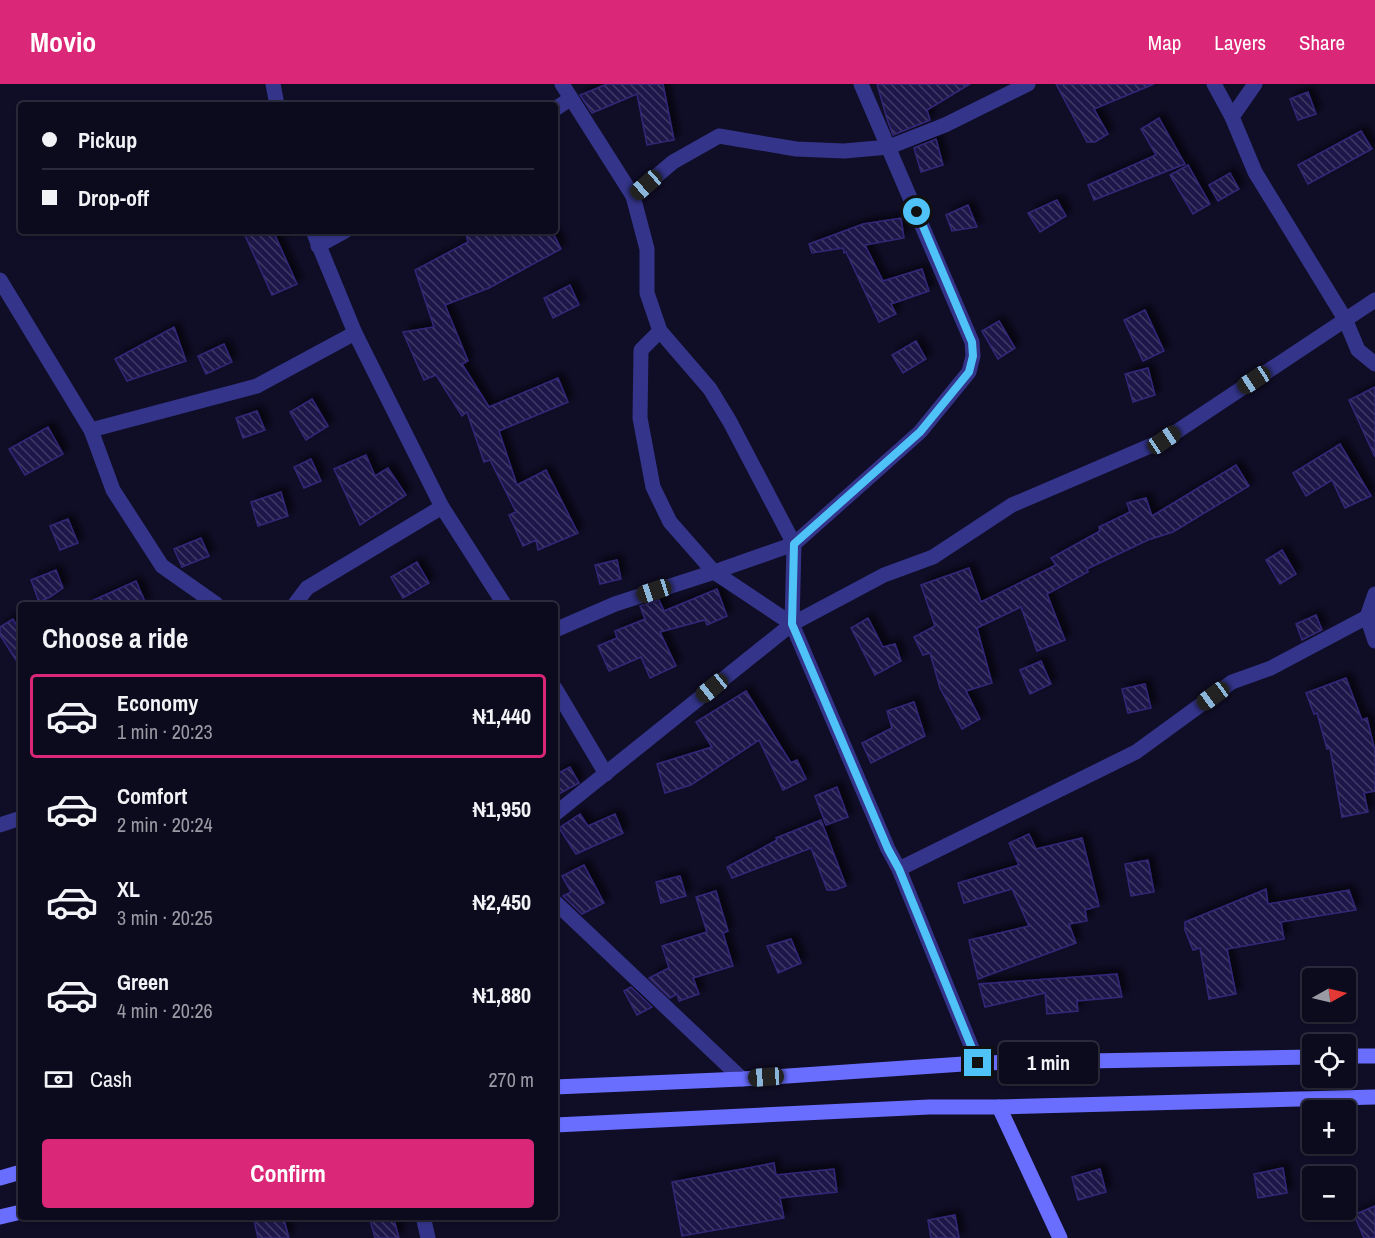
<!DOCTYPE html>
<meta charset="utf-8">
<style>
body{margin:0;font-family:"Archivo Narrow",sans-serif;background:#1a182a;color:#f1f3f6;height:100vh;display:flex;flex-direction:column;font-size:22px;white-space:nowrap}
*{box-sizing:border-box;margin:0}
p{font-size:20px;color:#9a9aa4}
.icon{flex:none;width:33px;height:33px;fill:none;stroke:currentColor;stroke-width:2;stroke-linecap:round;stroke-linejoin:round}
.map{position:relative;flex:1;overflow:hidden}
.drawer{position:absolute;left:18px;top:518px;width:540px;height:618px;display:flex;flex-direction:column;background:#0c0a1d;border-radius:6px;box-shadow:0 2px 4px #0004,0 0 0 2px #2c2b3b}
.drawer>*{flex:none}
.banner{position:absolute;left:18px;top:18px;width:540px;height:132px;border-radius:6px;box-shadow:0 2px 4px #0004,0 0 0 2px #2c2b3b;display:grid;align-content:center;height:132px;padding:0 24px;background:#0c0a1d}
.needle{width:39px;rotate:82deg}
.buttons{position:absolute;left:1302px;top:884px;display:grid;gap:12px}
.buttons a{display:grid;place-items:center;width:54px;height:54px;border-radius:6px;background:#0c0a1d;box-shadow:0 2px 4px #0004,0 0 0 2px #2c2b3b;font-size:30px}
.end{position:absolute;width:27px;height:27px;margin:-14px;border:8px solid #4fc3f7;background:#111;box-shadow:0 0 0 3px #111}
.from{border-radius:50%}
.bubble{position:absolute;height:42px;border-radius:6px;background:#0c0a1d;box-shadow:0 2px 4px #0004,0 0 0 2px #2c2b3b;font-size:20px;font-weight:800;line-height:42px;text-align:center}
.car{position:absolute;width:18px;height:36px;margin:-18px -9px;border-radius:8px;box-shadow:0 0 4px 2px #0007;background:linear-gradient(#222 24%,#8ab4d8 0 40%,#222 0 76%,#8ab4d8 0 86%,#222 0)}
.banner b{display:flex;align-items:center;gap:21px;height:57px;font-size:22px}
.banner b+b{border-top:2px solid #2c2b3b}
.banner i{width:15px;height:15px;background:#f1f3f6}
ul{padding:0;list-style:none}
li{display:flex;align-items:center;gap:18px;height:84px;margin:0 12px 9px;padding:0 12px;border:3px solid transparent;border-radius:6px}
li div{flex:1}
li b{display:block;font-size:22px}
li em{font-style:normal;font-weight:800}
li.active{border-color:#db2777}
li>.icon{width:54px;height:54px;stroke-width:1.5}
h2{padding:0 24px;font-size:27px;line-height:72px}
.pay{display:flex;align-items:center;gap:15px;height:66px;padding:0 24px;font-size:22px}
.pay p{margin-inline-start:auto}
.action{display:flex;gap:12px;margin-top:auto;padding:12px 24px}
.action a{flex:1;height:69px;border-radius:6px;background:#db2777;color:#fff;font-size:24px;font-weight:800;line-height:69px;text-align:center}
header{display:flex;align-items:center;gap:36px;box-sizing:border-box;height:84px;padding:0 30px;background:#db2777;color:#fff}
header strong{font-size:28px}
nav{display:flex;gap:33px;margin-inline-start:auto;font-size:21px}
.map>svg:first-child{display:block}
.building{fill:url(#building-back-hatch);stroke:#332878;stroke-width:1.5;filter:url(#shadow)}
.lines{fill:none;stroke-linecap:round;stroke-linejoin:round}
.street{stroke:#34358a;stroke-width:15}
.secondary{stroke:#6a6eff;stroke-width:15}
.route{stroke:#4fc3f7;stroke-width:8}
</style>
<header>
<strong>Movio</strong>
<nav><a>Map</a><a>Layers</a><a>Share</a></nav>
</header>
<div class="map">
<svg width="1375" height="1154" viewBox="0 0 1375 1154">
<defs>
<pattern id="building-back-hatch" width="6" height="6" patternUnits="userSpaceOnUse" patternTransform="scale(1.5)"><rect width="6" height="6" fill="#1f184a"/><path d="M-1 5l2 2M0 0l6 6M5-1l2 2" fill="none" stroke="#3f3965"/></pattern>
<filter id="shadow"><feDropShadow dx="5.5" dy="-5.5" stdDeviation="3" flood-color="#0009"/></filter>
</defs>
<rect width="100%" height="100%" fill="#100d27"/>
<g class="building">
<path d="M607 0H663L674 56 647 61 637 10 592 29 580 11Z"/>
<path d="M877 0H970L927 26 930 36 893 51 887 35Z"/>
<path d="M1056 0H1154L1094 25 1108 50 1095 58H1087Z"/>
<path d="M1308 8 1316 30 1298 36 1290 15Z"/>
<path d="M1159 34 1185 80 1094 116 1088 101 1156 71 1141 45Z"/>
<path d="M1361 47 1372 65 1308 100 1298 81Z"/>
<path d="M936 55 943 81 921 88 914 64Z"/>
<path d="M1188 81 1210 120 1193 130 1170 91Z"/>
<path d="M1230 89 1239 105 1218 117 1209 101Z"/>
<path d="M1057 116 1066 132 1040 148 1028 129Z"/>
<path d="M968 121 977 143 952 147 946 131Z"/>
<path d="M901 134 904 154 865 161 883 197 922 185 929 207 891 220 896 230 879 238 846 168 844 169 843 164 812 169 809 160 863 140Z"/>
<path d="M243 147H273L297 200 272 211Z"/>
<path d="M465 147H552L561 165 489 204 445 221 468 277 462 280 489 323 558 294 568 318 499 347 517 401 546 386 578 449 538 466 536 456 523 462 509 431 516 428 490 376 484 378 467 328 462 332 436 291 424 296 403 248 434 243 415 186 468 158Z"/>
<path d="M570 201 579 221 553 234 544 214Z"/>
<path d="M1145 226 1164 267 1143 277 1124 236Z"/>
<path d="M999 237 1015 264 998 275 982 247Z"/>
<path d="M174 243 186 277 127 297 115 275Z"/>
<path d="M916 257 926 275 903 289 892 271Z"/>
<path d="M224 260 232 278 206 290 198 272Z"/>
<path d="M1148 284 1155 311 1133 318 1125 290Z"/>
<path d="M1375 303V373L1349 316Z"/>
<path d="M312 315 328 342 306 356 290 328Z"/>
<path d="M257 327 265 346 243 354 236 334Z"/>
<path d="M48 343 63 370 25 391 9 365Z"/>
<path d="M1340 360 1371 412 1345 424 1332 396 1306 412 1293 389Z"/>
<path d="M366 371 375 392 388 384 406 411 360 441 334 385Z"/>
<path d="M311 375 321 397 304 404 294 383Z"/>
<path d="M1236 381 1249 402 1173 448 1148 456 1087 485 1088 488 1047 510 1065 556 1037 567 1021 523 977 544 992 599 966 607 980 635 962 645 940 604 930 569 923 571 914 553 935 542 921 501 969 484 981 518 1056 481 1051 474 1100 447 1099 443 1130 428 1127 419 1146 414 1152 432Z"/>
<path d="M281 408 288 432 258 442 251 418Z"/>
<path d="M68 435 78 459 60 466 50 442Z"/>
<path d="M201 454 209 472 182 483 174 465Z"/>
<path d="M1282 466 1296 490 1280 500 1266 476Z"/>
<path d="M617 476 621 495 600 500 595 481Z"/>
<path d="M417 478 429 499 403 514 391 493Z"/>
<path d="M56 486 63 504 50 513 39 518 31 496Z"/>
<path d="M136 497 146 520H85Z"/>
<path d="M717 505 727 532 707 541 705 536 660 548 676 582 650 594 641 573 609 587 598 562 617 554 615 547 645 535 640 522 659 516 664 527Z"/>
<path d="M1316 531 1322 546 1302 556 1296 540Z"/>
<path d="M868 534 883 563 895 560 901 577 875 591 851 544Z"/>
<path d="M13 535 21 549V584L0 551V543Z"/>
<path d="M1041 577 1051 600 1030 610 1020 586Z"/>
<path d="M1346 594 1362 636 1367 634 1375 667V707L1364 709 1368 728 1342 733 1330 664 1327 665 1317 629 1314 630 1306 609Z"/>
<path d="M1145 600 1151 624 1128 629 1122 605Z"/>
<path d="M746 607 791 679 797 676 806 695 783 706 759 656 691 701 665 709 657 680 712 663 696 638Z"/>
<path d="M914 618 925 652 871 679 862 659 892 644 887 627Z"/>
<path d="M570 683 579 699 555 712V691Z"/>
<path d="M837 703 848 733 826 741 815 712Z"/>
<path d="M580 730 588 742 615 730 623 749 576 770 559 744Z"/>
<path d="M821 736 846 802 835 806H827L811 764 732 794 727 783 777 756 776 754Z"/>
<path d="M1029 750 1036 765 1082 754 1099 822 1085 826 1087 837 1069 840 1076 859 978 895 969 856 1029 842 1012 805 964 819 958 799 1019 781 1009 759Z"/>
<path d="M1148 776 1154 808 1131 812 1125 780Z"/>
<path d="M584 781 604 819 582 830 563 812 571 808 562 792Z"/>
<path d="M680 792 686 812 661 819 656 798Z"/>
<path d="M1266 805 1268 820 1349 806 1356 826 1281 838 1284 855 1227 865 1236 910 1209 915 1200 864 1193 866 1185 846V838Z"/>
<path d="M716 807 728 847 723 849 733 882 693 894 699 910 679 917 677 910 670 914 649 894 669 884 662 862 707 848 696 813Z"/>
<path d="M791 855 801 879 778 889 767 862Z"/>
<path d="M1117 890 1122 913 1077 917 1078 927 1047 930 1045 909 985 923 979 900Z"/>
<path d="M631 903 652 923 637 931 624 907Z"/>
<path d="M774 1079 776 1091 834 1085 837 1108 780 1114 784 1134 682 1152 672 1098Z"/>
<path d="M1283 1084 1287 1109 1258 1114 1254 1090Z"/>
<path d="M1100 1085 1106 1108 1078 1116 1072 1093Z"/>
<path d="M1375 1122V1154H1364L1354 1131Z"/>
<path d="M955 1131 959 1154H931L928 1136Z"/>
<path d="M253 1132H283L289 1154H258Z"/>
<path d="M369 1132H393L399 1154H375Z"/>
</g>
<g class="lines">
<g class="street">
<path d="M273 0 277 21"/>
<path d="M562 0 633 112 647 165V209L660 247 710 305 730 338 794 460 792 540 888 765 899 785 978 979"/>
<path d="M1214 0 1232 33 1255 88 1345 235 1358 266 1375 280"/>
<path d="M555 25 570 15"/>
<path d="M1232 33 1255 0"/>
<path d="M633 112 673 78 719 52 796 65 844 67 889 63 945 41 1028 0"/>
<path d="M313 147 355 249 442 423 504 520"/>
<path d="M318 162 345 147"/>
<path d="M0 196 91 346 113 406 162 482 216 520"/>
<path d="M660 247 641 266 640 334 653 403 670 438 714 488 792 540"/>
<path d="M91 346 257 302 355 249"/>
<path d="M1375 510 1367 533 1375 557"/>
<path d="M295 520 307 504 442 423"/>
<path d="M555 546 615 520 714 488 794 460 920 348 969 288 973 272 972 258 861 0"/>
<path d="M555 604 606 690"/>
<path d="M555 730 792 540 884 491 933 473 1012 421 1164 356 1375 216"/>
<path d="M0 741 21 734"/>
<path d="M899 785 1136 668 1232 598 1271 584 1367 533"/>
<path d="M555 818 742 995"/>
<path d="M423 1132 428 1154"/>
</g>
<g class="secondary">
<path d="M1346 972H1375"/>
<path d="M555 1003 742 995 978 979 1312 973"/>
<path d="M999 1023 1060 1154"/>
<path d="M555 1041 929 1023H999L1375 1013"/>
<path d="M0 1094 21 1088"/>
<path d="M0 1133 21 1128"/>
</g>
</g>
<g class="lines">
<path class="route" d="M917 128 972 258 973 272 969 288 920 348 794 460 792 540 888 765 899 785 978 979"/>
</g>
</svg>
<div class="buttons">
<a><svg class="needle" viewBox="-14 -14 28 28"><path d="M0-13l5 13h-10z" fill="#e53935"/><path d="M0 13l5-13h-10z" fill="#9a9aa4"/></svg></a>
<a><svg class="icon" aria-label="locate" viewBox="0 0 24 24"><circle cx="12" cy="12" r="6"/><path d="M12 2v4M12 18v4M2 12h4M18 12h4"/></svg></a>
<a>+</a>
<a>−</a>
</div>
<i class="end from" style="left:917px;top:128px"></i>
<i class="end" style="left:978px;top:979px"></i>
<div class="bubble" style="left:999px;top:958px;width:99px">1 min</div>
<i class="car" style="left:646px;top:101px;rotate:229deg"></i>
<i class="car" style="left:1254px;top:296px;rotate:237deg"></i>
<i class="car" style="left:1164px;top:356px;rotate:56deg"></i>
<i class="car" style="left:654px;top:507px;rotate:252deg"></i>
<i class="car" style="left:712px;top:604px;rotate:231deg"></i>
<i class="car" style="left:1213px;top:612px;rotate:234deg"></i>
<i class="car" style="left:766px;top:993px;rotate:266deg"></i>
<div class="banner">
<b><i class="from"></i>Pickup</b>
<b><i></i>Drop-off</b>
</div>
<section class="drawer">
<h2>Choose a ride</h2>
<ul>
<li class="active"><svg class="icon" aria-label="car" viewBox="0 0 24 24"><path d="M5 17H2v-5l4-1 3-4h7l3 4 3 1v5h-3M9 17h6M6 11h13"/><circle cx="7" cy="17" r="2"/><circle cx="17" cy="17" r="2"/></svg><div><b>Economy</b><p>1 min · 20:23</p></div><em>₦1,440</em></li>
<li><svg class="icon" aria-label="car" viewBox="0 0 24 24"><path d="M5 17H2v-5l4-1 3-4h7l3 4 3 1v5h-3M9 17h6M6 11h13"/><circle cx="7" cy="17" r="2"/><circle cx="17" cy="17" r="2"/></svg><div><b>Comfort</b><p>2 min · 20:24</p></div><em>₦1,950</em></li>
<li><svg class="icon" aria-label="car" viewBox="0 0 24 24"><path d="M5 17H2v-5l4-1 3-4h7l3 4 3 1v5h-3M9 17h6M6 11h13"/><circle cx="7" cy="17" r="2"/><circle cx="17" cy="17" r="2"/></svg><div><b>XL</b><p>3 min · 20:25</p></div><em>₦2,450</em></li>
<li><svg class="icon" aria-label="car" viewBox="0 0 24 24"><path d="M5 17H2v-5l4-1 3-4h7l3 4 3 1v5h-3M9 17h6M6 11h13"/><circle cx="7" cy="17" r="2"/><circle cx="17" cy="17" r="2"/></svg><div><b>Green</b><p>4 min · 20:26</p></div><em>₦1,880</em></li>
</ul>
<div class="pay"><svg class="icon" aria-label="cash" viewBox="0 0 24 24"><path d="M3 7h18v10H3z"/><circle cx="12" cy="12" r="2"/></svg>Cash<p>270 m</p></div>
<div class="action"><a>Confirm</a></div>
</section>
</div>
